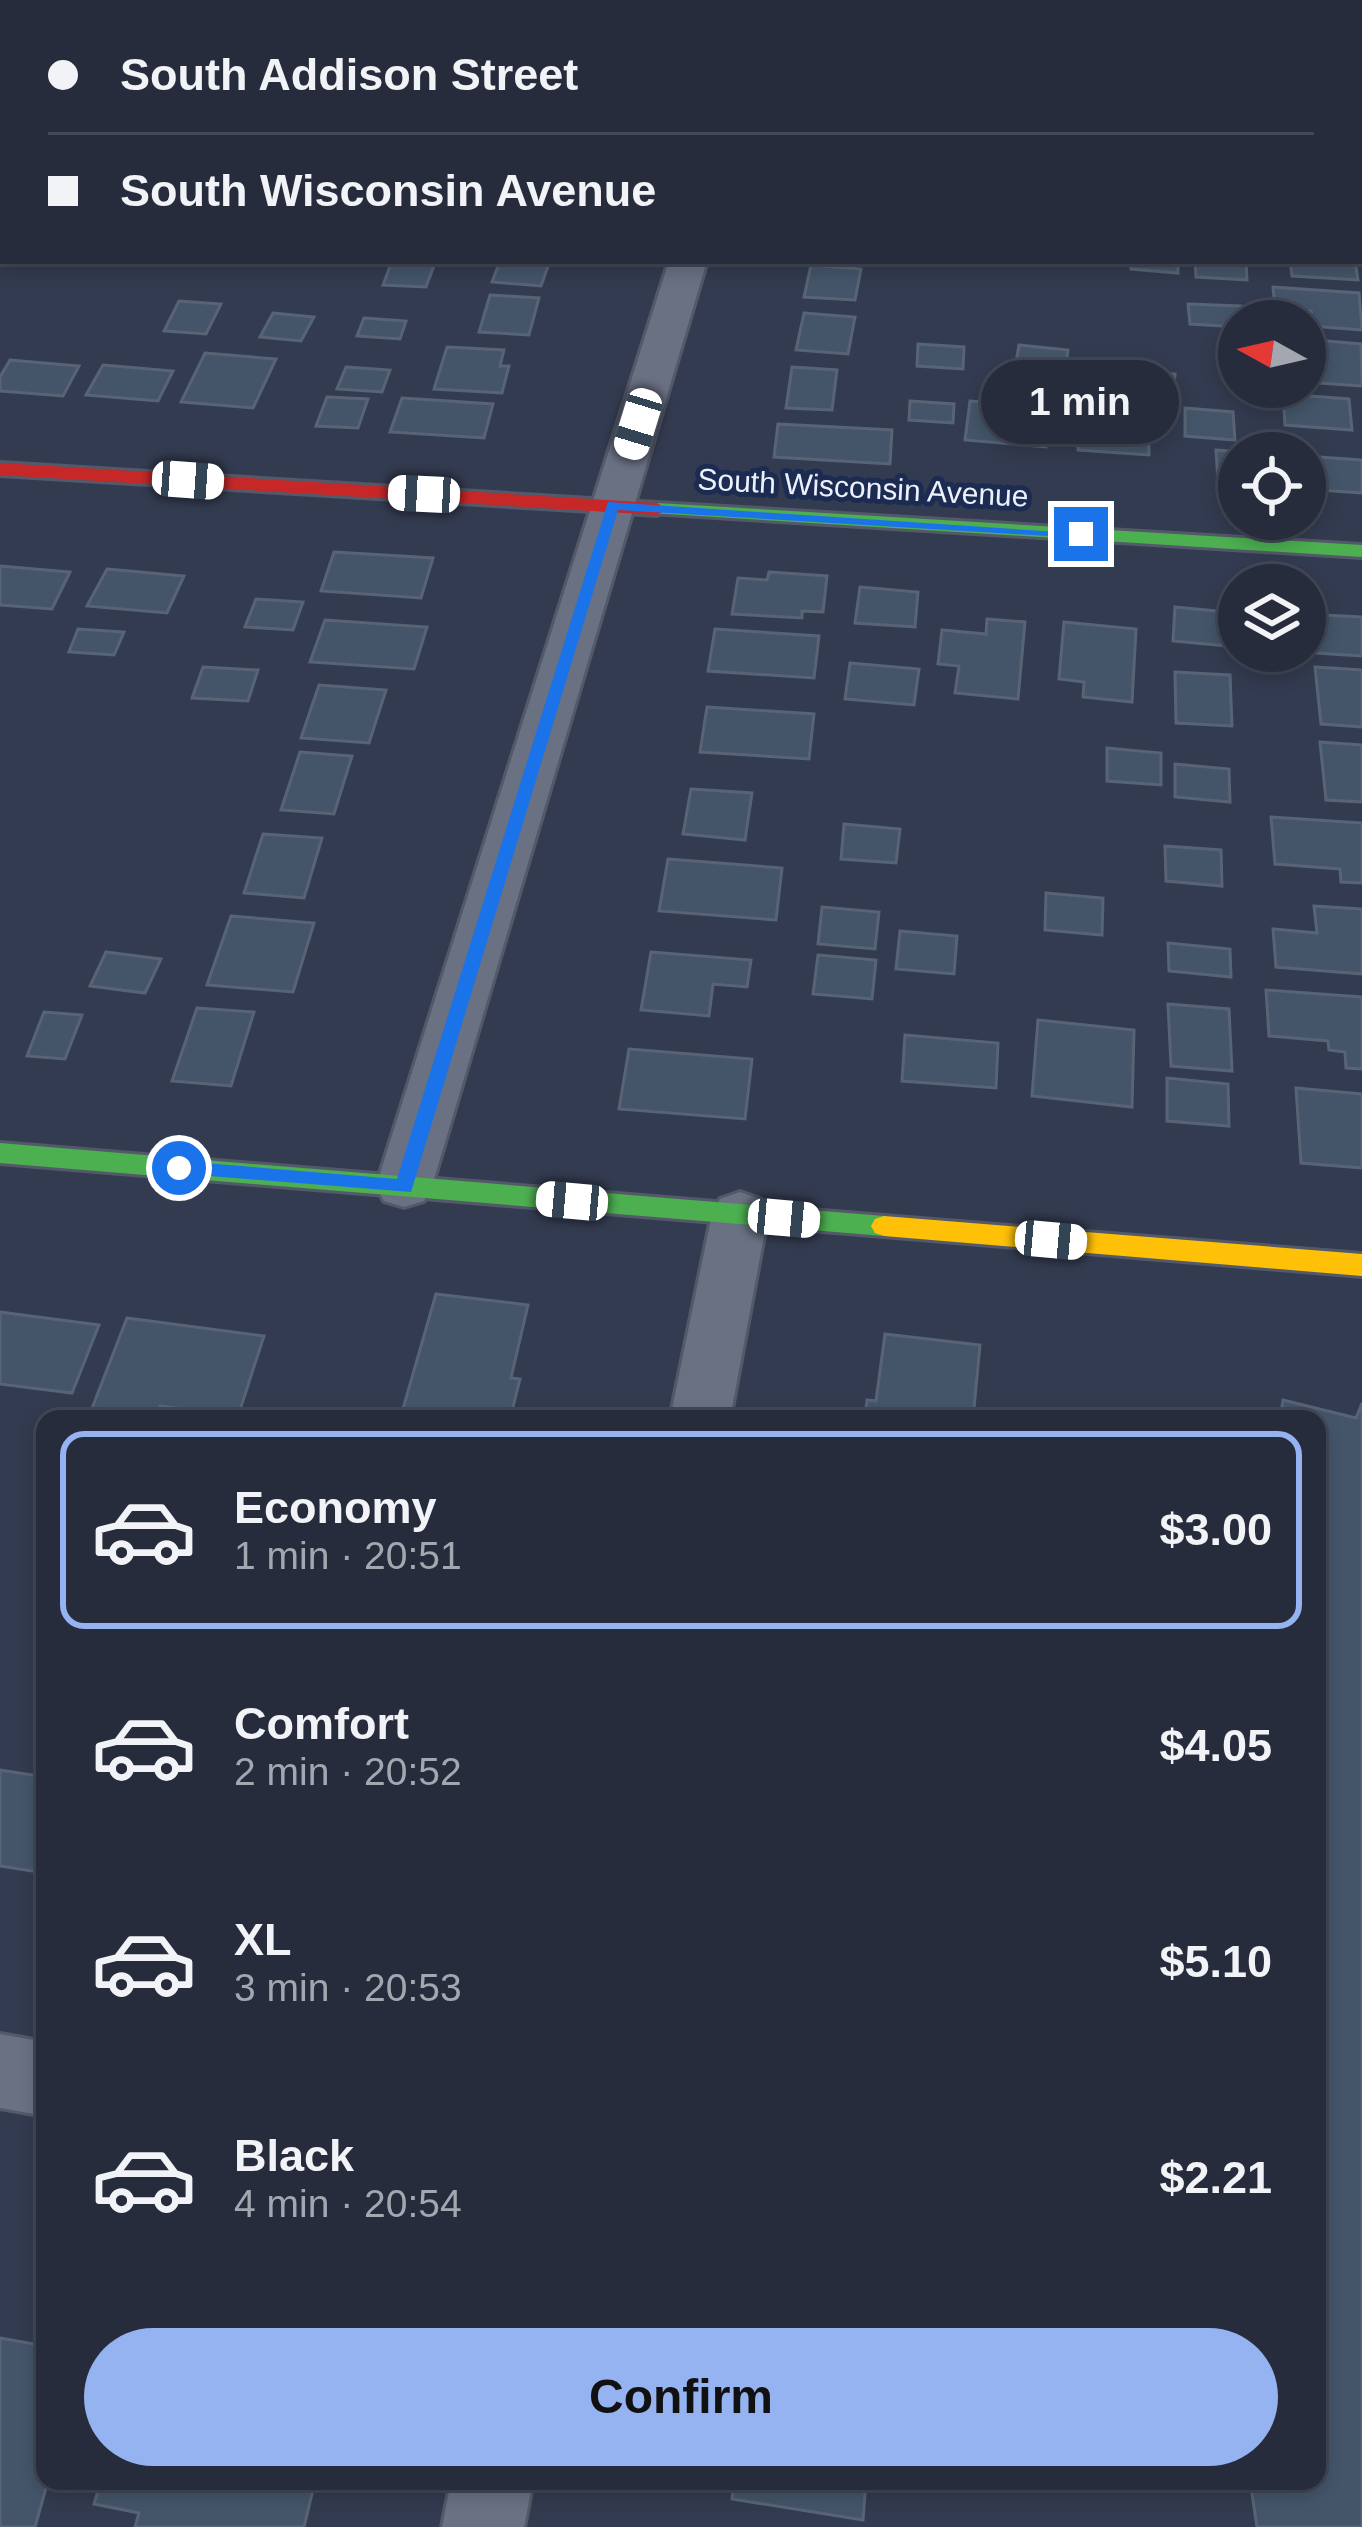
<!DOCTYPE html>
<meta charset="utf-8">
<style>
body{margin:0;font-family:Helvetica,sans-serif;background:#2e3443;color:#f1f3f6;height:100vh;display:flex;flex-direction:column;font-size:45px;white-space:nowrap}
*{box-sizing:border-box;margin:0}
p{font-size:39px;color:#a4a7af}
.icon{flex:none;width:66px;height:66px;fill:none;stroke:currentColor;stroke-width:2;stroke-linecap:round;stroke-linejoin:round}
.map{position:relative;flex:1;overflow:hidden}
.drawer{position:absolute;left:36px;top:1410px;width:1290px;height:1080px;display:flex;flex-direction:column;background:#262c3c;border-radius:24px;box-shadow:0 6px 18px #0003,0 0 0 3px #424856}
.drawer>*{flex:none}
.guide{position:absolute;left:0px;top:0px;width:1362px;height:264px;box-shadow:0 6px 18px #0003,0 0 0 3px #424856;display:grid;align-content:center;height:264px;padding:0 48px;background:#262c3c}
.needle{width:78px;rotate:278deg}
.buttons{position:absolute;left:1218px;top:300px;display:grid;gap:24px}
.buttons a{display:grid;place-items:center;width:108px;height:108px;border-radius:50%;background:#262c3c;box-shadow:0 6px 18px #0003,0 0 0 3px #424856;font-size:60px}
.end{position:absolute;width:54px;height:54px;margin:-27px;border:15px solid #1a73e8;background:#fff;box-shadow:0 0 0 6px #fff}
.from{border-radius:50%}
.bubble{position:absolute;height:84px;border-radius:42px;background:#262c3c;box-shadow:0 6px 18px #0003,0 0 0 3px #424856;font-size:39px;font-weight:700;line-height:84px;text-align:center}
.car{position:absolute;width:36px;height:72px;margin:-36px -18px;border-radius:15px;box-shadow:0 0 9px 3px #0007;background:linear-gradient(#fff 24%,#345 0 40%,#fff 0 76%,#345 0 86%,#fff 0)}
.guide b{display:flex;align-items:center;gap:42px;height:114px;font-size:45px}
.guide b+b{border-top:3px solid #424856}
.guide i{width:30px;height:30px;background:#f1f3f6}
ul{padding:21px 0 0;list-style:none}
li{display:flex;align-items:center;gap:36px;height:198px;margin:0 24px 18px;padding:0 24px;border:6px solid transparent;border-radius:24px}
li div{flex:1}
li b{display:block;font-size:45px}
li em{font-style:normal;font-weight:700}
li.current{border-color:#95b2f1}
li>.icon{width:108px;height:108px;stroke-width:1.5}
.button{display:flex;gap:24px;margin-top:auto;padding:24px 48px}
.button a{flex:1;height:138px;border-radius:72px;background:#95b2f1;color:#111;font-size:48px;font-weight:700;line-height:138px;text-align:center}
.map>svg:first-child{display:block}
.building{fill:#44556a;stroke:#586475;stroke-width:3}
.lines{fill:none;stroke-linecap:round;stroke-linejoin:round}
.street-casing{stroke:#535968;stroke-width:6}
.fast-casing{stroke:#535968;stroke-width:6}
.slow-casing{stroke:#535968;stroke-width:6}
.jam-casing{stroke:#535968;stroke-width:6}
.street{fill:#6a7183;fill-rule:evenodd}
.fast{fill:#4caf50;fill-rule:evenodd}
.slow{fill:#ffc107;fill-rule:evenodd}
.jam{fill:#c62828;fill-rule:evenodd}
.route{fill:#1a73e8}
.labels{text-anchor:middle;stroke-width:10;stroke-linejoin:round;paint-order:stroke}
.far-street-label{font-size:30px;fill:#ecf1fb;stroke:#1c2b51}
</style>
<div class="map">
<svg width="1362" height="2527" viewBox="0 0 1362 2527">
<rect width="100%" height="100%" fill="#333b50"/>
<g class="building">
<path d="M392 261 435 263 426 287 383 285Z"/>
<path d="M500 261H550L541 286 492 282Z"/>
<path d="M1131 261H1178V273L1131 269Z"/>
<path d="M1195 261H1246L1247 280 1196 277Z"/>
<path d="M1290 261H1355L1358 280 1292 276Z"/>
<path d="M811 265 861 269 855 300 804 297Z"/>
<path d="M1273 287 1359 293 1362 330 1312 326 1311 311 1275 309Z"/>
<path d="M490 295 539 298 529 335 479 332Z"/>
<path d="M179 301 221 304 206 334 164 331Z"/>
<path d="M1188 304 1241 306 1243 321 1239 327 1190 324Z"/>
<path d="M273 313 314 317 301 341 260 337Z"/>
<path d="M804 313 855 317 848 354 796 350Z"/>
<path d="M364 318 406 321 400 339 357 336Z"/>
<path d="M1305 339 1361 344 1362 386 1305 382Z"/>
<path d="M918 344 964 347 963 369 917 366Z"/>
<path d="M1019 345 1068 350 1064 379 1014 374Z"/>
<path d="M447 347 504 350 500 366H509L502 393 434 389Z"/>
<path d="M205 353 276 359 253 408 181 402Z"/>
<path d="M10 360 79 366 63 396 0 391V377Z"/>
<path d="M103 365 173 371 158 401 86 395Z"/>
<path d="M346 367 390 370 382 392 337 389Z"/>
<path d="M792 367 837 370 832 410 786 408Z"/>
<path d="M1142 371 1175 374 1173 399 1140 396Z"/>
<path d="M1283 394 1349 399 1352 430 1285 425Z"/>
<path d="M327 397 368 399 358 428 316 426Z"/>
<path d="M402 398 493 404 484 438 390 432Z"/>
<path d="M910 401 954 404 953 423 909 420Z"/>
<path d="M970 401 1050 408 1046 447 965 440Z"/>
<path d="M1080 407 1117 409V421L1149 423V455L1078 450Z"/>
<path d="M1185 408 1233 412 1235 440 1185 436Z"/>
<path d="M778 424 892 430 890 464 774 457Z"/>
<path d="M1216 450 1258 453H1239V483L1218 482Z"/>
<path d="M1305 456 1362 460V493L1305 489Z"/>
<path d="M334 552 433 558 421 598 321 591Z"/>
<path d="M0 566 70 572 52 609 0 605Z"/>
<path d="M107 569 184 576 167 613 87 606Z"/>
<path d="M769 572 827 576 823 612 802 611V618L732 614 738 578 767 580Z"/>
<path d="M860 587 918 592 915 627 855 623Z"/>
<path d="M256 599 303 602 293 630 245 627Z"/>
<path d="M1175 607 1239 613V647L1173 641Z"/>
<path d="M1305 614 1362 617V656L1284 651H1305Z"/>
<path d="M987 619 1025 622 1018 699 955 693 959 666 938 664 942 630 986 634Z"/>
<path d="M325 620 427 627 414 669 310 662Z"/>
<path d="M1064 622 1136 629 1132 702 1083 697 1084 682 1059 679Z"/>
<path d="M78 629 124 632 114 655 69 652Z"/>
<path d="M715 629 819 636 814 678 708 671Z"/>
<path d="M850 663 919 669 914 705 845 699Z"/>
<path d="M203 667 258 670 248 701 192 698Z"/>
<path d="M1315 667 1362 670V727L1321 724Z"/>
<path d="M1175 672 1230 675 1232 726 1176 723Z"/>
<path d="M319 685 386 690 369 743 301 738Z"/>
<path d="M707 707 814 714 809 759 700 752Z"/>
<path d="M1320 742 1362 745V802L1326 800Z"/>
<path d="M1107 748 1161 753V785L1107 781Z"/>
<path d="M300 752 352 756 334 814 281 810Z"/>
<path d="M1175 764 1229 769 1230 802 1175 797Z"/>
<path d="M691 789 752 793 745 840 683 834Z"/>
<path d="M1271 817 1362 823V883L1341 882 1340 869 1275 864Z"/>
<path d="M844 824 900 829 896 863 841 859Z"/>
<path d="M263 834 322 838 304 898 244 893Z"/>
<path d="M1165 846 1221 850 1222 886 1166 881Z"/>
<path d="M668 859 782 868 776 920 659 911Z"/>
<path d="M1046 893 1103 898 1102 935 1045 930Z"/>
<path d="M1314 906 1362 909V974L1276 967 1273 929 1317 933Z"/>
<path d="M822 907 879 912 875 949 818 944Z"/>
<path d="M231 916 314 923 293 992 207 985Z"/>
<path d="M900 931 957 936 954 974 896 969Z"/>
<path d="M1168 943 1230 949 1231 977 1169 971Z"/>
<path d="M106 952 161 959 145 993 90 986Z"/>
<path d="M651 952 751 960 747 987 713 984 709 1016 641 1010Z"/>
<path d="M818 955 876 960 872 999 813 994Z"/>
<path d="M1266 990 1362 997V1069L1346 1068 1345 1052 1329 1050 1328 1041 1269 1036Z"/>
<path d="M1168 1004 1229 1009 1232 1071 1171 1066Z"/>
<path d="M197 1008 254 1012 231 1086 172 1081Z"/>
<path d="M44 1012 82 1015 65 1059 27 1056Z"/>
<path d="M1038 1020 1134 1030 1132 1107 1032 1096Z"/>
<path d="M905 1035 998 1043 996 1088 902 1081Z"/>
<path d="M629 1049 752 1059 745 1119 619 1109Z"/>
<path d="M1167 1078 1228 1084 1229 1126 1167 1121Z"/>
<path d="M1296 1088 1362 1094V1168L1301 1163Z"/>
<path d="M436 1294 528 1305 511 1378 520 1379 510 1419H400Z"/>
<path d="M0 1312 99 1325 72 1393 0 1384Z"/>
<path d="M127 1318 264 1336 238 1416 160 1406 156 1419 89 1416Z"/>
<path d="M885 1334 980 1345 973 1419H865L867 1400 876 1401Z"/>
<path d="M1283 1400 1356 1418 1362 1403V2527H1257L1250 2481H1317V1419H1280Z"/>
<path d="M0 1770 45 1777V1873L0 1866Z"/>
<path d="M0 2338 45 2346 48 2481 35 2527H0Z"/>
<path d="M101 2481H315L304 2527H135L139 2513 94 2504Z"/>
<path d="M734 2481H866L863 2520 732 2499Z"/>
</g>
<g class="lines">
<g class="street-casing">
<g id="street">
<path d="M752 0H784L751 3Z"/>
<path d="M0 46 3 47V67L0 66Z"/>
<rect x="1359" y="114" width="3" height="20"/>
<path d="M669 261H707L432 1186 424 1201 404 1207 384 1201 376 1186Z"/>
<path d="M740 1192 760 1199 768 1214 730 1419H670L712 1214 720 1199Z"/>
<path d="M0 2034 45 2042V2116L0 2108Z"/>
<path d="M451 2481H533L524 2527H442Z"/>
</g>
</g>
<g class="fast-casing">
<g id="fast">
<path d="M657 503 1362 545V557L650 513 647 509Z"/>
<path d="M0 1143 884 1216 893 1219 897 1226 893 1233 884 1236 0 1163Z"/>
</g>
</g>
<g class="slow-casing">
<path id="slow" d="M884 1216 1362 1254V1276L884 1236 875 1233 871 1226 875 1219Z"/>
</g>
<g class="jam-casing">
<path id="jam" d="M0 463 657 503 667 509 657 515 0 475Z"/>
</g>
<use href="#street" class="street"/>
<use href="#fast" class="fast"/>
<use href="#slow" class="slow"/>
<use href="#jam" class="jam"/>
</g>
<path class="route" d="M608 502 1088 534 1081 538 618 510 411 1192 173 1173 170 1168 179 1161 397 1179Z"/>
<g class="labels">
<g class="far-street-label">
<text transform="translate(863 488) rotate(3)" y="10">South Wisconsin Avenue</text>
</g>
</g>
</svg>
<div class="buttons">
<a><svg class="needle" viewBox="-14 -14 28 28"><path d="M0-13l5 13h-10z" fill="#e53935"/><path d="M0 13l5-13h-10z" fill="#a4a7af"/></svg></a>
<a><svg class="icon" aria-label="locate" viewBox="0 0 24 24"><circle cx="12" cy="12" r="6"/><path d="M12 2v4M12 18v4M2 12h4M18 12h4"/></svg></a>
<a><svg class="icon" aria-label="layers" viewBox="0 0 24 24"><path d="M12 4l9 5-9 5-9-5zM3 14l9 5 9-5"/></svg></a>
</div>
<i class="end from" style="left:179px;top:1168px"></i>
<i class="end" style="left:1081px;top:534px"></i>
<div class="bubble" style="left:981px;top:360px;width:198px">1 min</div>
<i class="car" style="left:638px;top:424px;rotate:197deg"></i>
<i class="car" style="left:188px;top:480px;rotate:94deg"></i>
<i class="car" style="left:424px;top:494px;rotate:273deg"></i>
<i class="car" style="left:572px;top:1201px;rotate:275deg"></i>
<i class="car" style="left:784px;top:1218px;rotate:95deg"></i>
<i class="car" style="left:1051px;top:1240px;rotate:95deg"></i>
<div class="guide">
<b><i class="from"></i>South Addison Street</b>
<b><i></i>South Wisconsin Avenue</b>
</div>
<section class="drawer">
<ul>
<li class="current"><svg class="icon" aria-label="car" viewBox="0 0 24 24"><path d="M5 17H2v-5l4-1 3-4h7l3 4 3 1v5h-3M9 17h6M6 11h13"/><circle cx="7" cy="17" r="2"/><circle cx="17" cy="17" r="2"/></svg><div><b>Economy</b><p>1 min · 20:51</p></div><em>$3.00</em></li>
<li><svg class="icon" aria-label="car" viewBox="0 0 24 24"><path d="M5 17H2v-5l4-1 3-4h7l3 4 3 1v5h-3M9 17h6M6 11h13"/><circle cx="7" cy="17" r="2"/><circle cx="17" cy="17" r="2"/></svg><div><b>Comfort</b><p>2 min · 20:52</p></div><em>$4.05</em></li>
<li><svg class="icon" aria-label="car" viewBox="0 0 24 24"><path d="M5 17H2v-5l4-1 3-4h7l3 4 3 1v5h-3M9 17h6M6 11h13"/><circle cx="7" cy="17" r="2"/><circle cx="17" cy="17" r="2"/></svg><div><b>XL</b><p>3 min · 20:53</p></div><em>$5.10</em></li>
<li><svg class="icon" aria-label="car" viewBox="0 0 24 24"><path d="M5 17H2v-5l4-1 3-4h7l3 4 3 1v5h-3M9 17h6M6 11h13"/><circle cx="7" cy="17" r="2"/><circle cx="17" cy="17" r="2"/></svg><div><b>Black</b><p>4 min · 20:54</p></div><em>$2.21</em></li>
</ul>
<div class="button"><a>Confirm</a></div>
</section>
</div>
